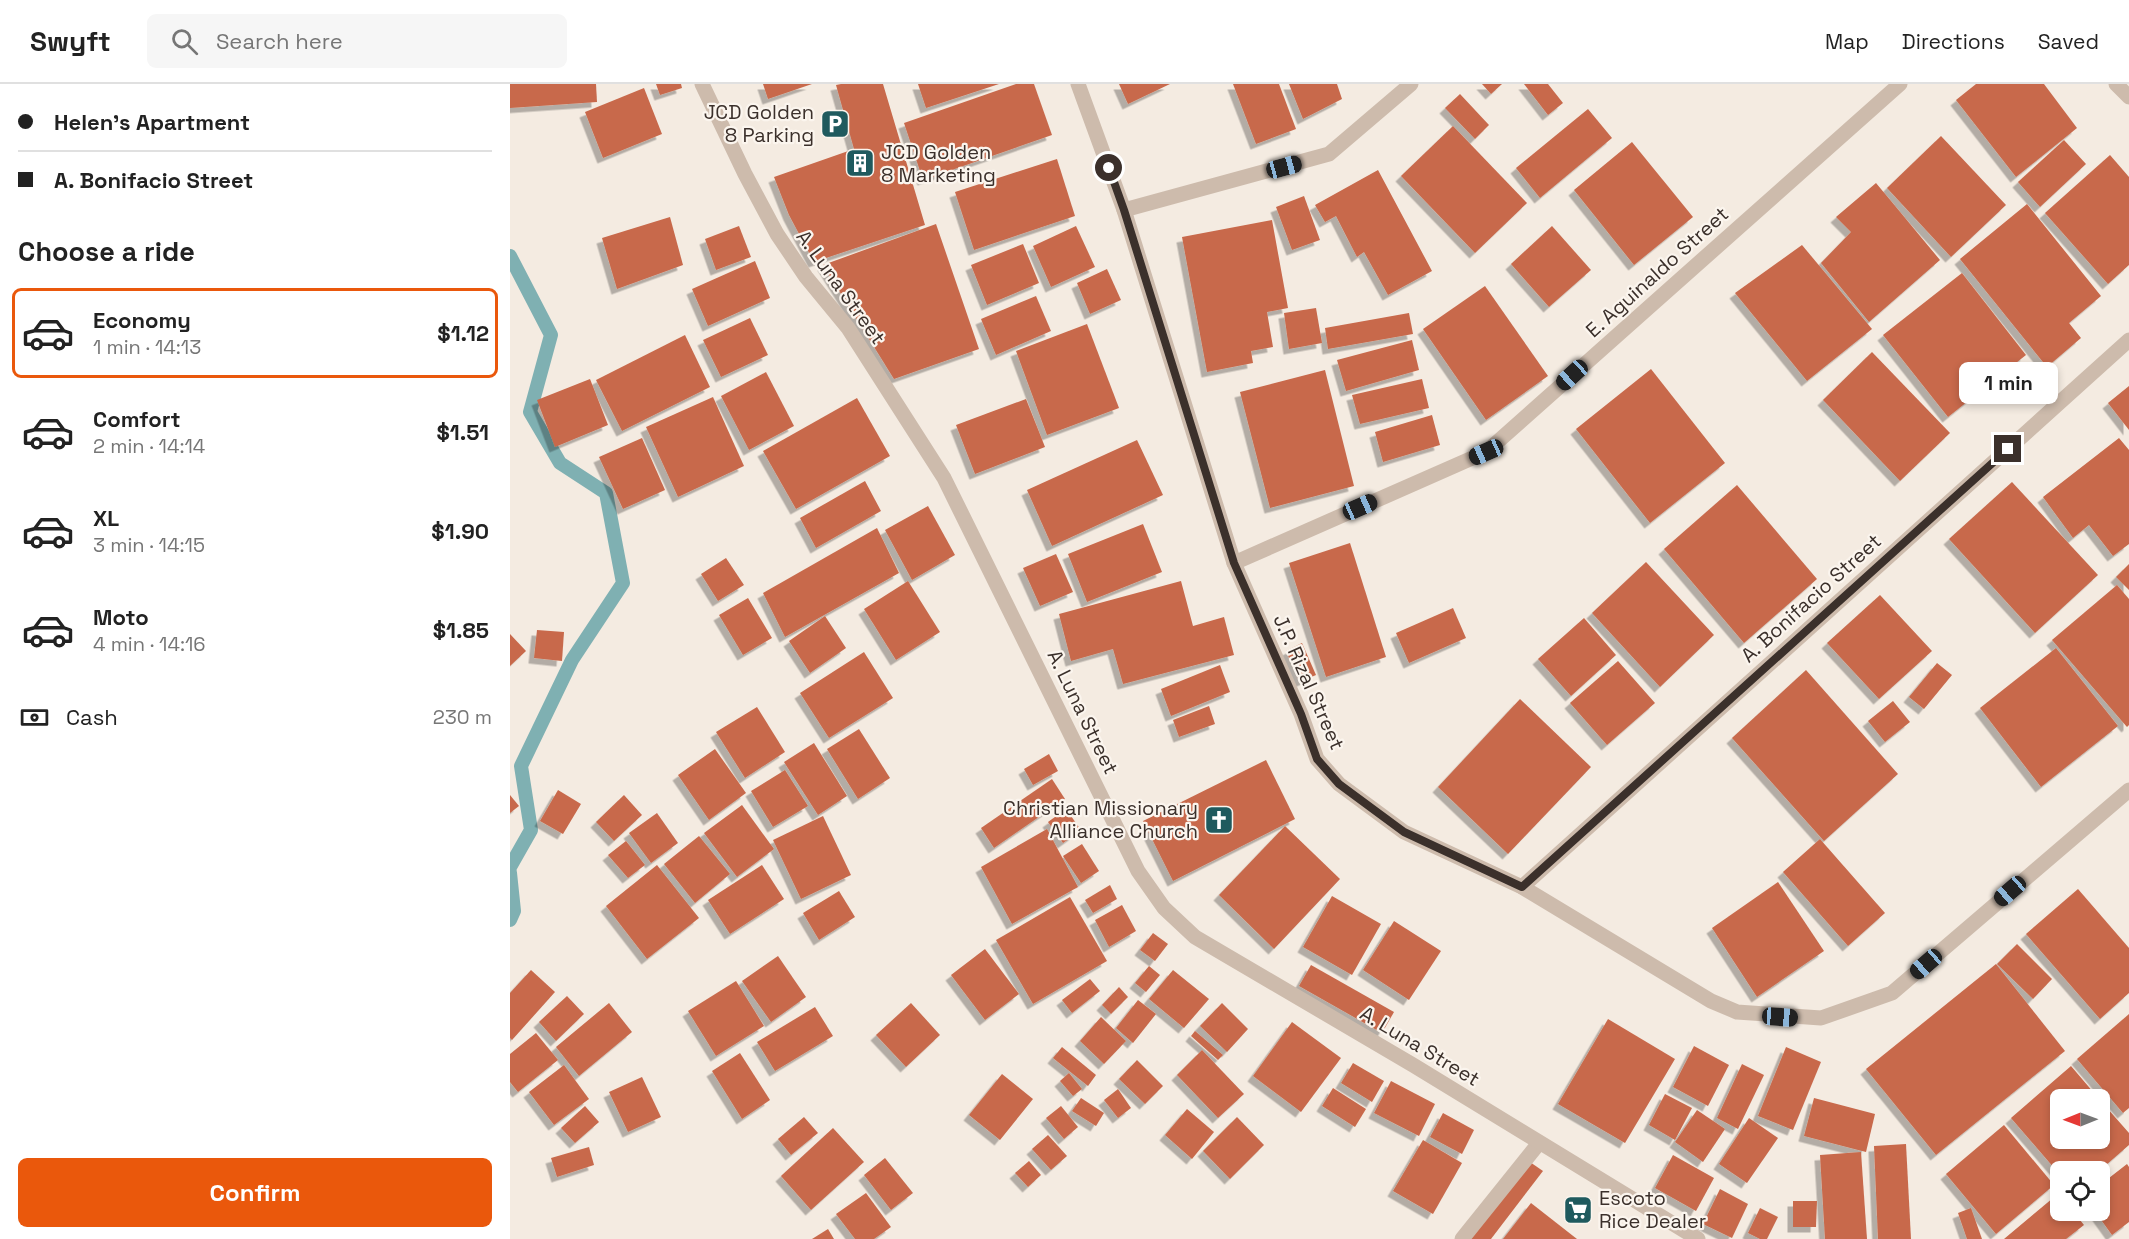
<!DOCTYPE html>
<meta charset="utf-8">
<style>
body{margin:0;font-family:"Space Grotesk",sans-serif;background:#f6f6f6;color:#222;height:100vh;display:flex;flex-direction:column;font-size:22px;white-space:nowrap}
*{box-sizing:border-box;margin:0}
p{font-size:20px;color:#767676}
.icon{flex:none;width:33px;height:33px;fill:none;stroke:currentColor;stroke-width:2;stroke-linecap:round;stroke-linejoin:round}
.map{position:relative;flex:1;overflow:hidden}
.panel{display:flex;flex-direction:column;background:#fff;width:510px}
.panel>*{flex:none}
.hud{display:grid;align-content:center;height:132px;padding:0 18px;background:#fff}
.needle{width:39px;rotate:269deg}
.buttons{position:absolute;left:1540px;top:1005px;display:grid;gap:12px}
.buttons a{display:grid;place-items:center;width:60px;height:60px;border-radius:9px;background:#fff;box-shadow:0 3px 9px #0003;font-size:30px}
.end{position:absolute;width:27px;height:27px;margin:-14px;border:8px solid #3b302b;background:#fff;box-shadow:0 0 0 3px #fff}
.from{border-radius:50%}
.bubble{position:absolute;height:42px;border-radius:9px;background:#fff;box-shadow:0 3px 9px #0003;font-size:20px;font-weight:800;line-height:42px;text-align:center}
.car{position:absolute;width:18px;height:36px;margin:-18px -9px;border-radius:8px;box-shadow:0 0 4px 2px #0007;background:linear-gradient(#222 24%,#8ab4d8 0 40%,#222 0 76%,#8ab4d8 0 86%,#222 0)}
.hud b{display:flex;align-items:center;gap:21px;height:57px;font-size:22px}
.hud b+b{border-top:2px solid #e0e0e0}
.hud i{width:15px;height:15px;background:#222}
ul{padding:0;list-style:none}
li{display:flex;align-items:center;gap:18px;height:90px;margin:0 12px 9px;padding:0 6px;border:3px solid transparent;border-radius:9px}
li div{flex:1}
li b{display:block;font-size:22px}
li em{font-style:normal;font-weight:800}
li.active{border-color:#ea580c}
li>.icon{width:54px;height:54px;stroke-width:1.5}
h2{padding:0 18px;font-size:27px;line-height:72px}
.pay{display:flex;align-items:center;gap:15px;height:66px;padding:0 18px;font-size:22px}
.pay p{margin-inline-start:auto}
.cta{display:flex;gap:12px;margin-top:auto;padding:12px 18px}
.cta a{flex:1;height:69px;border-radius:9px;background:#ea580c;color:#fff;font-size:24px;font-weight:800;line-height:69px;text-align:center}
header{display:flex;align-items:center;gap:36px;box-sizing:border-box;height:84px;padding:0 30px;background:#fff;border-bottom:2px solid #e0e0e0}
header strong{font-size:28px}
nav{display:flex;gap:33px;margin-inline-start:auto;font-size:21px}
.search{width:420px;height:54px;background:#f6f6f6;display:flex;align-items:center;gap:15px;box-sizing:border-box;padding:0 21px;border-radius:9px;color:#767676;font-size:22px}
main{display:flex;flex:1;min-height:0}
.map>svg:first-child{display:block}
.lines{fill:none;stroke-linecap:round;stroke-linejoin:round}
.stream{stroke:#7fb0b2;stroke-width:14}
.building{fill:#c8694b;filter:url(#shadow)}
.minor{stroke:#cdbbac;stroke-width:15}
.tertiary{stroke:#cdbbac;stroke-width:15}
.route{stroke:#3b302b;stroke-width:8}
.labels{text-anchor:middle;stroke-width:4.5;stroke-linejoin:round;paint-order:stroke}
.poi-label{font-size:20px;fill:#3b302b;stroke:#fbf5ee;text-anchor:end}
.street-label{font-size:20px;fill:#3b302b;stroke:#fbf5ee}
</style>
<header>
<strong>Swyft</strong>
<div class="search"><svg class="icon" aria-label="search" viewBox="0 0 24 24"><circle cx="10" cy="10" r="6"/><path d="M15 15l6 6"/></svg>Search here</div>
<nav><a>Map</a><a>Directions</a><a>Saved</a></nav>
</header>
<main>
<section class="panel">
<div class="hud">
<b><i class="from"></i>Helen's Apartment</b>
<b><i></i>A. Bonifacio Street</b>
</div>
<h2>Choose a ride</h2>
<ul>
<li class="active"><svg class="icon" aria-label="car" viewBox="0 0 24 24"><path d="M5 17H2v-5l4-1 3-4h7l3 4 3 1v5h-3M9 17h6M6 11h13"/><circle cx="7" cy="17" r="2"/><circle cx="17" cy="17" r="2"/></svg><div><b>Economy</b><p>1 min · 14:13</p></div><em>$1.12</em></li>
<li><svg class="icon" aria-label="car" viewBox="0 0 24 24"><path d="M5 17H2v-5l4-1 3-4h7l3 4 3 1v5h-3M9 17h6M6 11h13"/><circle cx="7" cy="17" r="2"/><circle cx="17" cy="17" r="2"/></svg><div><b>Comfort</b><p>2 min · 14:14</p></div><em>$1.51</em></li>
<li><svg class="icon" aria-label="car" viewBox="0 0 24 24"><path d="M5 17H2v-5l4-1 3-4h7l3 4 3 1v5h-3M9 17h6M6 11h13"/><circle cx="7" cy="17" r="2"/><circle cx="17" cy="17" r="2"/></svg><div><b>XL</b><p>3 min · 14:15</p></div><em>$1.90</em></li>
<li><svg class="icon" aria-label="car" viewBox="0 0 24 24"><path d="M5 17H2v-5l4-1 3-4h7l3 4 3 1v5h-3M9 17h6M6 11h13"/><circle cx="7" cy="17" r="2"/><circle cx="17" cy="17" r="2"/></svg><div><b>Moto</b><p>4 min · 14:16</p></div><em>$1.85</em></li>
</ul>
<div class="pay"><svg class="icon" aria-label="cash" viewBox="0 0 24 24"><path d="M3 7h18v10H3z"/><circle cx="12" cy="12" r="2"/></svg>Cash<p>230 m</p></div>
<div class="cta"><a>Confirm</a></div>
</section>
<div class="map">
<svg width="1619" height="1155" viewBox="0 0 1619 1155">
<defs>
<filter id="shadow"><feDropShadow dx="-5.5" dy="5.5" stdDeviation="0" flood-color="#0004"/></filter>
</defs>
<rect width="100%" height="100%" fill="#f4ebe1"/>
<g class="lines">
<g class="stream">
<path d="M0 172 41 251 20 328 50 379 96 409 113 499 62 576 11 682 21 746 0 783"/>
<path d="M0 789 4 827 0 836"/>
</g>
</g>
<g class="building">
<path d="M0 0H86L87 18 0 24Z"/>
<path d="M146 0H171L172 4 150 11Z"/>
<path d="M253 0H302L258 15Z"/>
<path d="M331 0H373L415 141 304 178 279 131 264 93 344 65 326 1Z"/>
<path d="M408 0H489L416 24Z"/>
<path d="M506 0H524L542 51 413 96 394 39Z"/>
<path d="M609 0H660L618 20Z"/>
<path d="M723 0H769L786 45 746 60Z"/>
<path d="M779 0H827L832 15 793 35Z"/>
<path d="M972 0H992L981 10Z"/>
<path d="M1014 0H1038L1053 19 1038 31Z"/>
<path d="M1466 0H1534L1567 44 1506 93 1446 16Z"/>
<path d="M134 4 152 50 93 74 75 28Z"/>
<path d="M950 10 979 41 965 55 935 24Z"/>
<path d="M1078 25 1102 54 1030 114 1006 84Z"/>
<path d="M943 42 1017 119 965 169 891 92Z"/>
<path d="M1431 52 1496 121 1441 173 1377 104Z"/>
<path d="M1554 56 1576 80 1530 123 1508 98Z"/>
<path d="M1122 58 1183 133 1124 181 1064 106Z"/>
<path d="M1600 71 1619 93V181L1598 200 1535 129Z"/>
<path d="M547 75 565 132 464 166 445 108Z"/>
<path d="M868 86 922 187 878 211 854 168 847 173 826 132 815 138 805 121Z"/>
<path d="M1366 99 1430 176 1359 238 1311 179 1341 148 1326 133Z"/>
<path d="M794 112 810 156 782 166 766 123Z"/>
<path d="M1517 120 1591 212 1559 239 1571 254 1537 283 1450 175Z"/>
<path d="M160 133 173 181 107 205 92 154Z"/>
<path d="M762 136 778 224 757 228 763 263 741 267 743 279 697 288 672 153Z"/>
<path d="M426 140 469 265 384 295 313 181Z"/>
<path d="M229 142 241 173 206 186 195 155Z"/>
<path d="M566 142 585 183 541 203 523 162Z"/>
<path d="M1042 142 1081 186 1039 223 1001 180Z"/>
<path d="M513 160 529 199 477 221 461 181Z"/>
<path d="M1292 161 1362 245 1297 297 1225 209Z"/>
<path d="M245 177 260 214 198 242 182 205Z"/>
<path d="M597 185 611 216 580 230 567 199Z"/>
<path d="M1452 189 1516 271 1438 333 1373 251Z"/>
<path d="M975 202 1038 292 976 336 913 245Z"/>
<path d="M526 212 541 247 486 271 471 235Z"/>
<path d="M806 224 812 259 779 265 774 229Z"/>
<path d="M899 229 903 250 818 265 815 244Z"/>
<path d="M240 234 258 271 211 293 193 256Z"/>
<path d="M577 240 609 324 537 351 506 267Z"/>
<path d="M175 251 200 303 112 347 86 296Z"/>
<path d="M902 256 909 286 836 307 827 276Z"/>
<path d="M1362 268 1440 349 1390 397 1313 316Z"/>
<path d="M1141 285 1215 379 1140 439 1066 345Z"/>
<path d="M815 286 844 402 760 424 730 308Z"/>
<path d="M256 288 284 342 239 366 211 312Z"/>
<path d="M80 295 98 341 45 363 27 316Z"/>
<path d="M912 295 919 324 850 340 842 311Z"/>
<path d="M1619 302V346L1598 319Z"/>
<path d="M203 313 234 382 168 413 136 343Z"/>
<path d="M347 314 380 372 286 425 253 367Z"/>
<path d="M516 315 535 363 465 390 446 341Z"/>
<path d="M922 331 930 361 873 378 865 348Z"/>
<path d="M132 354 155 406 113 425 89 373Z"/>
<path d="M1609 354 1619 366V460L1603 472 1579 441 1563 454 1533 413Z"/>
<path d="M627 356 653 411 542 462 517 406Z"/>
<path d="M355 397 371 427 306 464 290 434Z"/>
<path d="M1502 398 1588 491 1525 549 1439 455Z"/>
<path d="M1227 401 1307 495 1234 559 1154 465Z"/>
<path d="M418 422 445 471 402 496 375 446Z"/>
<path d="M633 440 652 488 577 518 558 470Z"/>
<path d="M367 444 389 489 275 553 253 509Z"/>
<path d="M840 459 876 573 816 593 779 479Z"/>
<path d="M546 470 563 508 530 522 513 484Z"/>
<path d="M216 474 234 501 208 517 191 490Z"/>
<path d="M1136 478 1204 551 1150 603 1082 529Z"/>
<path d="M1619 480V506L1606 493Z"/>
<path d="M398 497 430 548 386 576 354 525Z"/>
<path d="M671 497 683 542 714 533 724 571 613 600 603 565 561 577 549 530Z"/>
<path d="M1607 501 1619 515V641L1617 643 1542 556Z"/>
<path d="M1370 511 1422 567 1369 615 1317 559Z"/>
<path d="M238 514 262 554 233 571 209 531Z"/>
<path d="M943 524 956 554 899 579 886 549Z"/>
<path d="M315 532 336 564 300 589 279 557Z"/>
<path d="M1074 534 1106 571 1061 612 1028 575Z"/>
<path d="M27 546 54 548 52 577 24 574Z"/>
<path d="M0 550 16 567 0 582Z"/>
<path d="M792 559 806 591 790 598 776 567Z"/>
<path d="M1546 564 1608 642 1531 703 1470 624Z"/>
<path d="M354 568 383 614 319 654 290 609Z"/>
<path d="M1108 577 1145 619 1097 661 1060 619Z"/>
<path d="M1427 579 1442 591 1414 625 1399 613Z"/>
<path d="M710 581 720 608 661 632 651 605Z"/>
<path d="M1296 586 1388 690 1314 757 1222 654Z"/>
<path d="M1010 615 1081 683 998 770 928 703Z"/>
<path d="M1383 617 1400 638 1375 658 1358 637Z"/>
<path d="M699 622 705 640 669 653 663 636Z"/>
<path d="M247 623 275 668 235 694 206 648Z"/>
<path d="M349 645 380 694 348 715 317 665Z"/>
<path d="M304 659 337 712 308 731 274 678Z"/>
<path d="M205 665 236 709 199 736 168 691Z"/>
<path d="M539 670 548 687 523 701 514 685Z"/>
<path d="M756 676 785 735 663 797 633 737Z"/>
<path d="M275 686 298 722 263 743 241 707Z"/>
<path d="M542 695 555 715 484 764 471 744Z"/>
<path d="M48 706 71 720 53 750 30 737Z"/>
<path d="M0 711 9 722 0 729Z"/>
<path d="M114 711 132 731 104 757 86 738Z"/>
<path d="M232 721 264 765 227 793 194 749Z"/>
<path d="M556 725 571 746 553 759 538 738Z"/>
<path d="M147 729 168 759 141 779 119 749Z"/>
<path d="M313 732 341 791 291 815 263 756Z"/>
<path d="M775 742 830 795 764 865 709 811Z"/>
<path d="M537 745 568 803 502 840 471 783Z"/>
<path d="M189 752 220 790 185 819 154 780Z"/>
<path d="M1310 755 1375 829 1338 862 1273 788Z"/>
<path d="M116 757 135 781 118 794 98 771Z"/>
<path d="M572 760 589 787 571 799 553 772Z"/>
<path d="M147 781 189 834 137 875 96 822Z"/>
<path d="M252 781 274 815 220 850 198 816Z"/>
<path d="M1268 798 1314 867 1247 913 1202 844Z"/>
<path d="M600 801 607 815 583 829 575 816Z"/>
<path d="M1568 805 1619 864V909L1590 935 1516 850Z"/>
<path d="M329 807 345 833 309 856 293 829Z"/>
<path d="M822 812 871 840 842 891 793 863Z"/>
<path d="M560 813 597 877 523 920 486 856Z"/>
<path d="M612 821 626 847 599 863 585 836Z"/>
<path d="M884 837 931 867 899 916 853 886Z"/>
<path d="M643 849 658 860 645 877 630 866Z"/>
<path d="M1507 860 1542 895 1523 915 1487 880Z"/>
<path d="M475 865 509 910 475 936 441 891Z"/>
<path d="M268 872 296 913 261 938 232 897Z"/>
<path d="M1486 880 1555 967 1426 1071 1356 985Z"/>
<path d="M801 881 884 928 872 949 789 902Z"/>
<path d="M639 882 650 891 636 908 625 899Z"/>
<path d="M21 886 45 908 2 956 0 954V909Z"/>
<path d="M663 886 699 915 674 944 639 915Z"/>
<path d="M580 895 590 907 562 929 552 916Z"/>
<path d="M226 897 254 942 206 972 178 927Z"/>
<path d="M609 903 618 913 601 930 592 921Z"/>
<path d="M57 912 74 930 46 957 29 938Z"/>
<path d="M628 916 646 930 623 959 606 944Z"/>
<path d="M99 919 122 948 69 992 46 963Z"/>
<path d="M401 919 430 951 396 983 366 951Z"/>
<path d="M712 919 738 945 717 968 690 942Z"/>
<path d="M305 923 323 952 265 987 247 958Z"/>
<path d="M1619 930V1024L1613 1029 1567 975Z"/>
<path d="M591 933 616 957 594 980 570 957Z"/>
<path d="M1098 935 1165 975 1115 1059 1048 1020Z"/>
<path d="M782 938 831 974 791 1028 743 992Z"/>
<path d="M685 947 713 971 708 976 681 952Z"/>
<path d="M26 949 48 976 8 1008 0 998V970Z"/>
<path d="M1184 962 1219 981 1198 1022 1163 1003Z"/>
<path d="M552 963 586 991 578 1002 543 974Z"/>
<path d="M1276 963 1311 978 1283 1046 1248 1032Z"/>
<path d="M692 966 734 1010 708 1034 667 991Z"/>
<path d="M230 969 260 1016 232 1035 202 987Z"/>
<path d="M627 976 653 1002 635 1020 609 995Z"/>
<path d="M843 979 874 997 862 1018 831 999Z"/>
<path d="M1232 980 1254 991 1228 1045 1207 1034Z"/>
<path d="M54 981 79 1015 44 1041 19 1008Z"/>
<path d="M1561 982 1590 1016H1551V1054H1590V1016L1619 1049V1061L1588 1088H1551V1092L1501 1034Z"/>
<path d="M559 989 572 1005 563 1012 550 997Z"/>
<path d="M492 990 523 1015 490 1056 459 1031Z"/>
<path d="M132 993 151 1033 118 1048 99 1008Z"/>
<path d="M881 997 925 1020 909 1052 864 1029Z"/>
<path d="M823 1004 856 1025 845 1043 812 1022Z"/>
<path d="M608 1005 621 1024 608 1034 594 1016Z"/>
<path d="M1155 1010 1182 1024 1165 1056 1139 1041Z"/>
<path d="M571 1014 594 1029 586 1042 562 1027Z"/>
<path d="M1304 1014 1365 1030 1356 1068 1294 1052Z"/>
<path d="M75 1022 89 1038 65 1059 51 1044Z"/>
<path d="M551 1022 568 1043 554 1055 536 1034Z"/>
<path d="M677 1025 704 1048 682 1075 655 1051Z"/>
<path d="M1187 1026 1215 1045 1193 1078 1165 1058Z"/>
<path d="M933 1029 964 1046 952 1070 920 1053Z"/>
<path d="M294 1033 308 1049 281 1071 268 1055Z"/>
<path d="M727 1033 754 1061 720 1095 693 1067Z"/>
<path d="M1239 1034 1268 1054 1237 1099 1209 1080Z"/>
<path d="M1494 1041 1544 1101 1486 1150 1436 1090Z"/>
<path d="M323 1044 354 1078 301 1126 271 1092Z"/>
<path d="M538 1051 557 1072 541 1086 522 1065Z"/>
<path d="M913 1056 952 1079 923 1130 883 1107Z"/>
<path d="M1396 1060 1401 1155H1368L1364 1062Z"/>
<path d="M79 1063 84 1081 47 1093 41 1074Z"/>
<path d="M1351 1068 1357 1155H1315L1310 1071Z"/>
<path d="M1163 1071 1204 1094 1186 1127 1145 1104Z"/>
<path d="M375 1074 403 1109 381 1126 354 1091Z"/>
<path d="M1017 1076 1033 1087 981 1155H956Z"/>
<path d="M519 1077 531 1091 518 1103 505 1089Z"/>
<path d="M1617 1080 1619 1083V1138L1602 1151 1584 1126H1590V1101Z"/>
<path d="M1210 1105 1238 1120 1222 1154 1193 1140Z"/>
<path d="M356 1109 381 1143 364 1155H345L326 1130Z"/>
<path d="M1549 1109 1551 1112V1126H1562L1574 1141 1556 1155H1494Z"/>
<path d="M1283 1117H1307L1306 1143H1283Z"/>
<path d="M1021 1119 1067 1155H993Z"/>
<path d="M1250 1124 1268 1133 1257 1155H1250L1238 1149Z"/>
<path d="M1461 1124 1472 1155H1457L1448 1129Z"/>
<path d="M318 1145 324 1155H302Z"/>
</g>
<g class="lines">
<g class="minor">
<path d="M568 0 614 126 724 479 791 630 807 675 829 700 894 748 1012 803 1201 917 1227 928 1311 934 1382 909 1619 706"/>
<path d="M1606 0 1619 13"/>
<path d="M614 126 819 70 901 0"/>
<path d="M724 479 976 368 1390 0"/>
<path d="M1012 803 1619 256"/>
<path d="M952 1155 1029 1059"/>
</g>
<path class="tertiary" d="M192 0 235 90 267 150 296 193 338 244 434 394 628 787 654 824 685 853 903 981 1188 1155"/>
</g>
<g class="lines">
<path class="route" d="M599 84 614 126 724 479 791 630 807 675 829 700 894 748 1012 803 1498 365"/>
</g>
<defs>
<g id="parking-square" transform="scale(1.5)"><rect x="-9" y="-9" width="18" height="18" rx="4" fill="#1f5a5e" stroke="#fbf5ee"/><path d="M-3.5-5.5H1a3.5 3.5 0 0 1 0 7H-1V5.5H-3.5ZM-1-3.4V-.6H.8a1.4 1.4 0 0 0 0-2.8Z" fill="#fff"/></g>
<g id="building-square" transform="scale(1.5)"><rect x="-9" y="-9" width="18" height="18" rx="4" fill="#1f5a5e" stroke="#fbf5ee"/><path d="M-4-6H4V6H1V3H-1V6H-4ZM-2.5-4.3h1.7v1.8h-1.7ZM.8-4.3h1.7v1.8H.8ZM-2.5-1h1.7V.8h-1.7ZM.8-1h1.7V.8H.8Z" fill="#fff"/></g>
<g id="church-square" transform="scale(1.5)"><rect x="-9" y="-9" width="18" height="18" rx="4" fill="#1f5a5e" stroke="#fbf5ee"/><path d="M-1.2-6h2.4v3.5h3.3v2.4h-3.3V6h-2.4V-.1h-3.3v-2.4h3.3Z" fill="#fff"/></g>
<g id="supermarket-square" transform="scale(1.5)"><rect x="-9" y="-9" width="18" height="18" rx="4" fill="#1f5a5e" stroke="#fbf5ee"/><path d="M-6-5.5h2.5l.6 2H6L4.5 2H-2.5L-4.4-4H-6ZM-1.5 3.2a1.3 1.3 0 1 0 .1 0ZM3 3.2a1.3 1.3 0 1 0 .1 0Z" fill="#fff"/></g>
</defs>
<g fill-rule="evenodd">
<use href="#parking-square" x="325" y="40"/>
<use href="#building-square" x="350" y="79"/>
<use href="#church-square" x="709" y="736"/>
<use href="#supermarket-square" x="1068" y="1126"/>
</g>
<g class="labels">
<g class="poi-label">
<text x="304" y="35">JCD Golden<tspan x="304" dy="23">8 Parking</tspan></text>
<text x="371" y="75" text-anchor="start">JCD Golden<tspan x="371" dy="23">8 Marketing</tspan></text>
<text x="688" y="731">Christian Missionary<tspan x="688" dy="23">Alliance Church</tspan></text>
<text x="1089" y="1121" text-anchor="start">Escoto<tspan x="1089" dy="23">Rice Dealer</tspan></text>
</g>
<g class="street-label">
<text transform="translate(1147 188) rotate(-42)" y="7">E. Aguinaldo Street</text>
<text transform="translate(331 203) rotate(54)" y="7">A. Luna Street</text>
<text transform="translate(1301 514) rotate(-42)" y="7">A. Bonifacio Street</text>
<text transform="translate(799 598) rotate(66)" y="7">J.P. Rizal Street</text>
<text transform="translate(573 628) rotate(64)" y="7">A. Luna Street</text>
<text transform="translate(910 962) rotate(31)" y="7">A. Luna Street</text>
</g>
</g>
</svg>
<div class="buttons">
<a><svg class="needle" viewBox="-14 -14 28 28"><path d="M0-13l5 13h-10z" fill="#e53935"/><path d="M0 13l5-13h-10z" fill="#767676"/></svg></a>
<a><svg class="icon" aria-label="locate" viewBox="0 0 24 24"><circle cx="12" cy="12" r="6"/><path d="M12 2v4M12 18v4M2 12h4M18 12h4"/></svg></a>
</div>
<i class="end from" style="left:599px;top:84px"></i>
<i class="end" style="left:1498px;top:365px"></i>
<div class="bubble" style="left:1449px;top:278px;width:99px">1 min</div>
<i class="car" style="left:774px;top:83px;rotate:75deg"></i>
<i class="car" style="left:1062px;top:291px;rotate:228deg"></i>
<i class="car" style="left:976px;top:368px;rotate:246deg"></i>
<i class="car" style="left:850px;top:423px;rotate:66deg"></i>
<i class="car" style="left:1500px;top:807px;rotate:229deg"></i>
<i class="car" style="left:1416px;top:880px;rotate:229deg"></i>
<i class="car" style="left:1270px;top:933px;rotate:94deg"></i>
</div>
</main>
